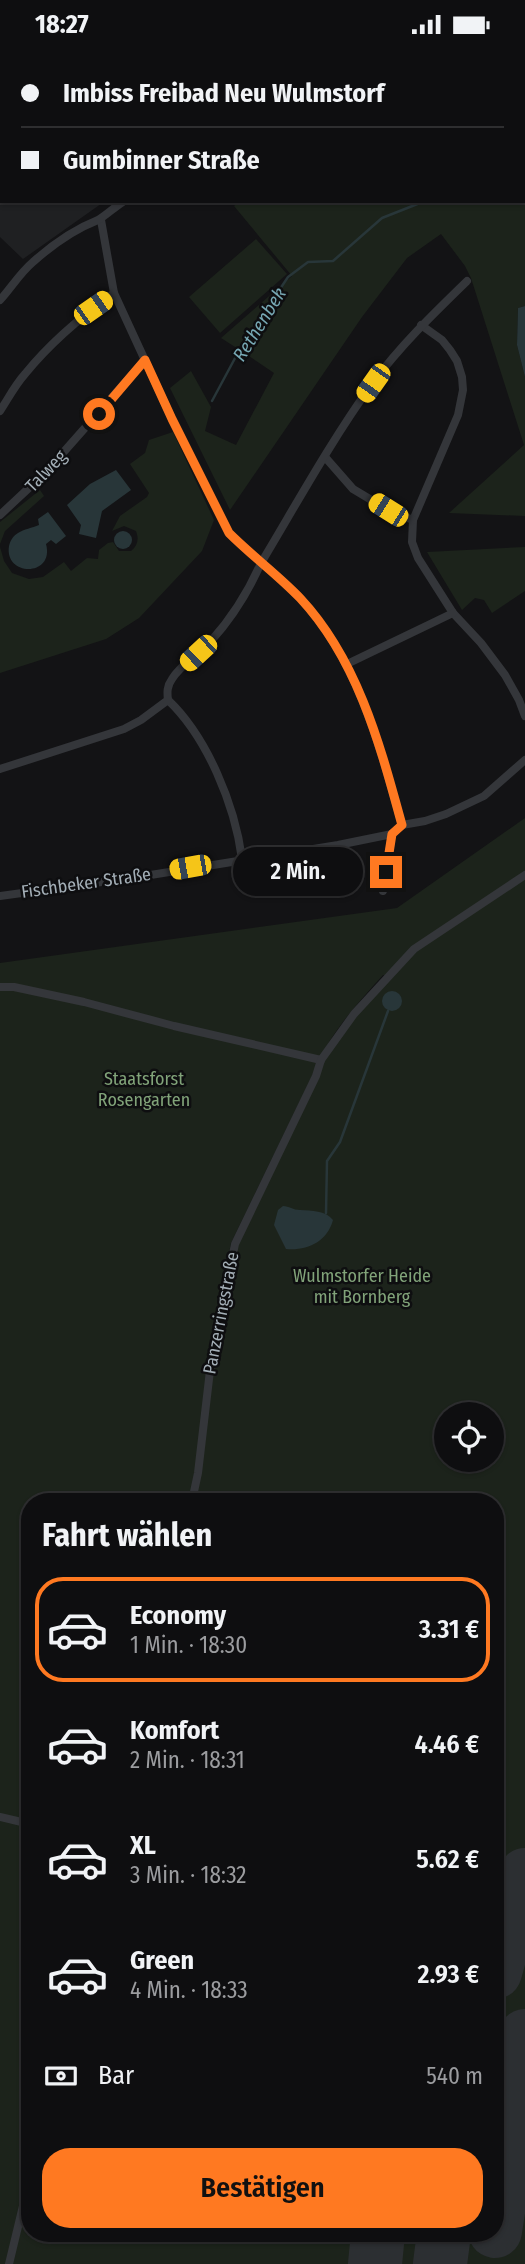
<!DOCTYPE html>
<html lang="de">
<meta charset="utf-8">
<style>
body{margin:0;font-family:"Fira Sans Condensed",sans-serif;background:#171719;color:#f1f3f6;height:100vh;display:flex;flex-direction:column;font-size:26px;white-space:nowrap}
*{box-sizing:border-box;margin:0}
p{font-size:23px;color:#9b9c9f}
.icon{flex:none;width:38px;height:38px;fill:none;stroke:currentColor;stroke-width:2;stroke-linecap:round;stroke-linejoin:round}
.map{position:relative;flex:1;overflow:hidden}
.drawer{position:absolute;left:21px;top:1444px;width:483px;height:749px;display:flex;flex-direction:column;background:#0e0e10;border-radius:28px;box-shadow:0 2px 5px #0004,0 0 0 2px #2e2e30}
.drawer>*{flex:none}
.hud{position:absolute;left:0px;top:0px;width:525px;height:154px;box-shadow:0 2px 5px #0004,0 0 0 2px #2e2e30;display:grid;align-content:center;height:154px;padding:0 21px;background:#0e0e10}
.tools{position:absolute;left:434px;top:1353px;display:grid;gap:14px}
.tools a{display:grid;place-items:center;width:70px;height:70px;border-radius:50%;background:#0e0e10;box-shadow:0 2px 5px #0004,0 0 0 2px #2e2e30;font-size:35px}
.end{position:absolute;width:32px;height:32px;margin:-16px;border:9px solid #ff7921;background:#111;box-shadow:0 0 0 4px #111}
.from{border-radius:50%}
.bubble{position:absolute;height:49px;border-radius:24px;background:#0e0e10;box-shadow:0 2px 5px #0004,0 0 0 2px #2e2e30;font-size:23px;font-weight:600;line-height:49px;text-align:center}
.car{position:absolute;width:21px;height:42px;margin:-21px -10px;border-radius:9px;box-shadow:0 0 5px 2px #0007;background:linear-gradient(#f5c518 24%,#345 0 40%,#f5c518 0 76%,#345 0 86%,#f5c518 0)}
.hud b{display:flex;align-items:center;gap:24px;height:66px;font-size:26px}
.hud b+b{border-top:2px solid #2e2e30}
.hud i{width:18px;height:18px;background:#f1f3f6}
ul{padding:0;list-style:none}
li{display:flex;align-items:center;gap:21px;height:105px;margin:0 14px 10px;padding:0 7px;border:4px solid transparent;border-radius:28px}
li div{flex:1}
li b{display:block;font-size:26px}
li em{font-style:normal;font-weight:600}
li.active{border-color:#ff7921}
li>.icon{width:63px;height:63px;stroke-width:1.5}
h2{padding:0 21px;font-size:32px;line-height:84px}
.pay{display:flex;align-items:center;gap:18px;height:77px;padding:0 21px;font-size:26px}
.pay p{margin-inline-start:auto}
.button{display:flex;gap:14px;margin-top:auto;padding:14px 21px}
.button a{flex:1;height:80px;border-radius:28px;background:#ff7921;color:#111;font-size:28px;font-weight:600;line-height:80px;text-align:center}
.status{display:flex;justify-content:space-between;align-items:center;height:49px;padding:0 35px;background:#0e0e10;direction:ltr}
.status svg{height:19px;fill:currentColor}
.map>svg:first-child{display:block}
.built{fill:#1f2022}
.green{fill:#1c231b;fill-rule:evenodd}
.water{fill:#283639}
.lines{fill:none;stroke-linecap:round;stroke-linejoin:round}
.stream{stroke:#283639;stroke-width:2.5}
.runway{stroke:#2c2f32;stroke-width:54}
.street{stroke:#34363a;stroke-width:8}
.route{stroke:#ff7921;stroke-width:9}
.labels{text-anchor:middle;stroke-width:5;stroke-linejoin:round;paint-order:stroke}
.street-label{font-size:18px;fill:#a3aeb6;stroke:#0e0e10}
.park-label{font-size:18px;fill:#81a379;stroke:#0e0e10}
.water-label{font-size:19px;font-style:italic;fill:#77a8b4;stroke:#0e0e10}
</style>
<div class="status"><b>18:27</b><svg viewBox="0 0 49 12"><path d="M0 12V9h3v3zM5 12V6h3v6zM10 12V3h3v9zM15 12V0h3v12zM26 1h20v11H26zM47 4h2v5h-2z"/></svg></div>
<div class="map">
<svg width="525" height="2215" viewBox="0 0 525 2215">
<rect width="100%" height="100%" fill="#131315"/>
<path class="built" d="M0 0H63L64 2H2V152H105L23 210 0 188Z"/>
<g class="green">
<path d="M523 2 525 4V257L518 259 517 296 525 328V467L449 464 524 396 471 229 465 217 441 185 407 209 362 268 230 461 170 339 191 322 211 358 205 382 236 396 274 324 243 303 221 289 292 227 234 157 240 152H523Z"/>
<path d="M256 190 287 225 220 284 189 248Z"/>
<path d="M173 383 214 471 202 502 139 569 106 590 0 624V498L4 512 12 524 29 530 43 528 64 513 71 522 87 509 98 510 99 501 108 494 113 493 119 502H131C138 496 139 490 136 482L124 477 112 482 120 467 147 448 149 444 130 415 145 404 149 391Z"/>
<path d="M40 441 44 447 5 482 0 495V473Z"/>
<path d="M525 498V542L492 564 484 551 475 549 462 561 427 503Z"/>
<path d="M525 769V2215H0V914L397 859ZM383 926 387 927 321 1011 235 1195 207 1313 231 1194 313 1025C328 986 356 956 383 926ZM446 1365H492V1410H446ZM30 1452H495V2184H30Z"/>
</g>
<g class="water">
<path d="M525 257V328L517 296 518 259Z"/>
<path d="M116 421 131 441 102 462 96 489 79 485 81 476 67 456 90 435Z"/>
<path d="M48 463 66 487 56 495 51 491 46 495C55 528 4 528 9 497 10 492 13 487 18 484 24 480 32 479 39 476L38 470Z"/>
<circle cx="123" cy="491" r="9"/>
<circle cx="392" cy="952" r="10"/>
<path d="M283 1157C289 1157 293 1161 300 1161 312 1162 325 1161 333 1171 327 1193 307 1202 286 1200L274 1176 278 1161Z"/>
</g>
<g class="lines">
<g class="stream">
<path d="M523 117 525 116"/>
<path d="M212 352 241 298 288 228 308 213 333 212 382 169 425 152"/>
<path d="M326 1164 327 1112 340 1093 388 962"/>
</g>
<g class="runway">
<path d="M495 1923 519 1837 525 1826"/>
<path d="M495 2182 525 1987"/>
<path d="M375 2215 378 2184"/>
<path d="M440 2215 444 2184"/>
</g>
<g class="street">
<path d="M79 0 80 2"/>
<path d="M131 2 134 0"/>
<path d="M353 2 356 0"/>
<path d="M101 171 114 244 172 370 229 484C252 507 278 526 300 549 358 612 379 696 402 776"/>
<path d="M0 251C11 239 20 224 33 213 52 196 75 180 98 171 104 168 116 157 124 152"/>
<path d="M421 276 442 291 450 301 457 312 462 328 463 341 458 366 413 471 412 493 418 509 453 564 481 594 505 626 519 651 525 667"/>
<path d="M0 362C8 350 15 336 25 325 50 294 82 267 114 244"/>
<path d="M325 408 353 440 388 461 413 471"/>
<path d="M0 466 46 423 145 311"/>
<path d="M347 615 453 564"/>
<path d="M168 651C207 688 235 756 242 810"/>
<path d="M0 720 124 680 141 671 168 651C167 643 167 637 172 630 181 615 199 605 211 592 231 570 249 541 261 514 297 454 331 392 372 335 400 297 433 265 467 232"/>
<path d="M383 842 392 785"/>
<path d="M0 847 138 828 338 796 392 785 402 776 425 772 446 765 484 747 525 711"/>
<path d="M0 938H14L84 953 174 977 321 1011"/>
<path d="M192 1452 198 1424 211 1313 235 1195 316 1027 321 1011 354 965 414 900 525 826"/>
<path d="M0 1768 30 1775"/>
<path d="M9 2215 30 2128"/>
</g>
</g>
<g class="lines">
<path class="route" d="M99 365 145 311 172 370 229 484C252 507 278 526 300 549 358 611 380 696 402 776L392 785 386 823"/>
</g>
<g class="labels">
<g class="street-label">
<text transform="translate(46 422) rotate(-46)" y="6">Talweg</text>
<text transform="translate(86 834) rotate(-8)" y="6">Fischbeker Straße</text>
<text transform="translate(221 1264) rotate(-79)" y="6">Panzerringstraße</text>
</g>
<g class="park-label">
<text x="144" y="1036">Staatsforst<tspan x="144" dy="21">Rosengarten</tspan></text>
<text x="362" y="1233">Wulmstorfer Heide<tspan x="362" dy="21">mit Bornberg</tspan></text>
</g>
<g class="water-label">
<text transform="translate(259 275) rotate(-58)" y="7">Rethenbek</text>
</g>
</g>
</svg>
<div class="tools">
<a><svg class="icon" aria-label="locate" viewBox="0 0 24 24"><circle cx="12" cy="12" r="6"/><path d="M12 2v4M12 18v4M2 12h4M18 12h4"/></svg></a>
</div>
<i class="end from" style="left:99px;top:365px"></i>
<i class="end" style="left:386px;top:823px"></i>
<div class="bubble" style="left:233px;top:798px;width:130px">2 Min.</div>
<i class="car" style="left:93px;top:259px;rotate:55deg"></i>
<i class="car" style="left:373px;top:334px;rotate:215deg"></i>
<i class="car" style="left:388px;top:461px;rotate:302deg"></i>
<i class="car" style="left:198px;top:604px;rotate:227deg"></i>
<i class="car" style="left:190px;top:818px;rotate:260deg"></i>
<div class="hud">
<b><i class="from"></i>Imbiss Freibad Neu Wulmstorf</b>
<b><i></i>Gumbinner Straße</b>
</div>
<section class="drawer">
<h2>Fahrt wählen</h2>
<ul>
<li class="active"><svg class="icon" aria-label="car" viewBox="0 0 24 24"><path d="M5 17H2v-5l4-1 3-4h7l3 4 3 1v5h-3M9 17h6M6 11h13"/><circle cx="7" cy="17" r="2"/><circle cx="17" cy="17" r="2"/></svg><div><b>Economy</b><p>1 Min. · 18:30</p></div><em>3.31 €</em></li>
<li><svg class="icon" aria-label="car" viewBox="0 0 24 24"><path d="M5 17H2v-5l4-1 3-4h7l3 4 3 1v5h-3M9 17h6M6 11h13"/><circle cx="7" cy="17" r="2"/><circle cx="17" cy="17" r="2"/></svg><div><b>Komfort</b><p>2 Min. · 18:31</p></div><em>4.46 €</em></li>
<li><svg class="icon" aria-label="car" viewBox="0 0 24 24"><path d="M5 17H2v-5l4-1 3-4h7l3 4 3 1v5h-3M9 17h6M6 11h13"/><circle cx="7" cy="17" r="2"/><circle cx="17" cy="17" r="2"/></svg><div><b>XL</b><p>3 Min. · 18:32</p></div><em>5.62 €</em></li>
<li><svg class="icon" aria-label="car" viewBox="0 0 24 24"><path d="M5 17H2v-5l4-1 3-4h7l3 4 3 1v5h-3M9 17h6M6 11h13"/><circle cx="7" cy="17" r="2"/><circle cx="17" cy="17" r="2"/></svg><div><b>Green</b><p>4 Min. · 18:33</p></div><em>2.93 €</em></li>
</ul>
<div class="pay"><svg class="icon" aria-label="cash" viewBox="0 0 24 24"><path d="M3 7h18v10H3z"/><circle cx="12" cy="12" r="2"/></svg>Bar<p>540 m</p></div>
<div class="button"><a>Bestätigen</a></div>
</section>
</div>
